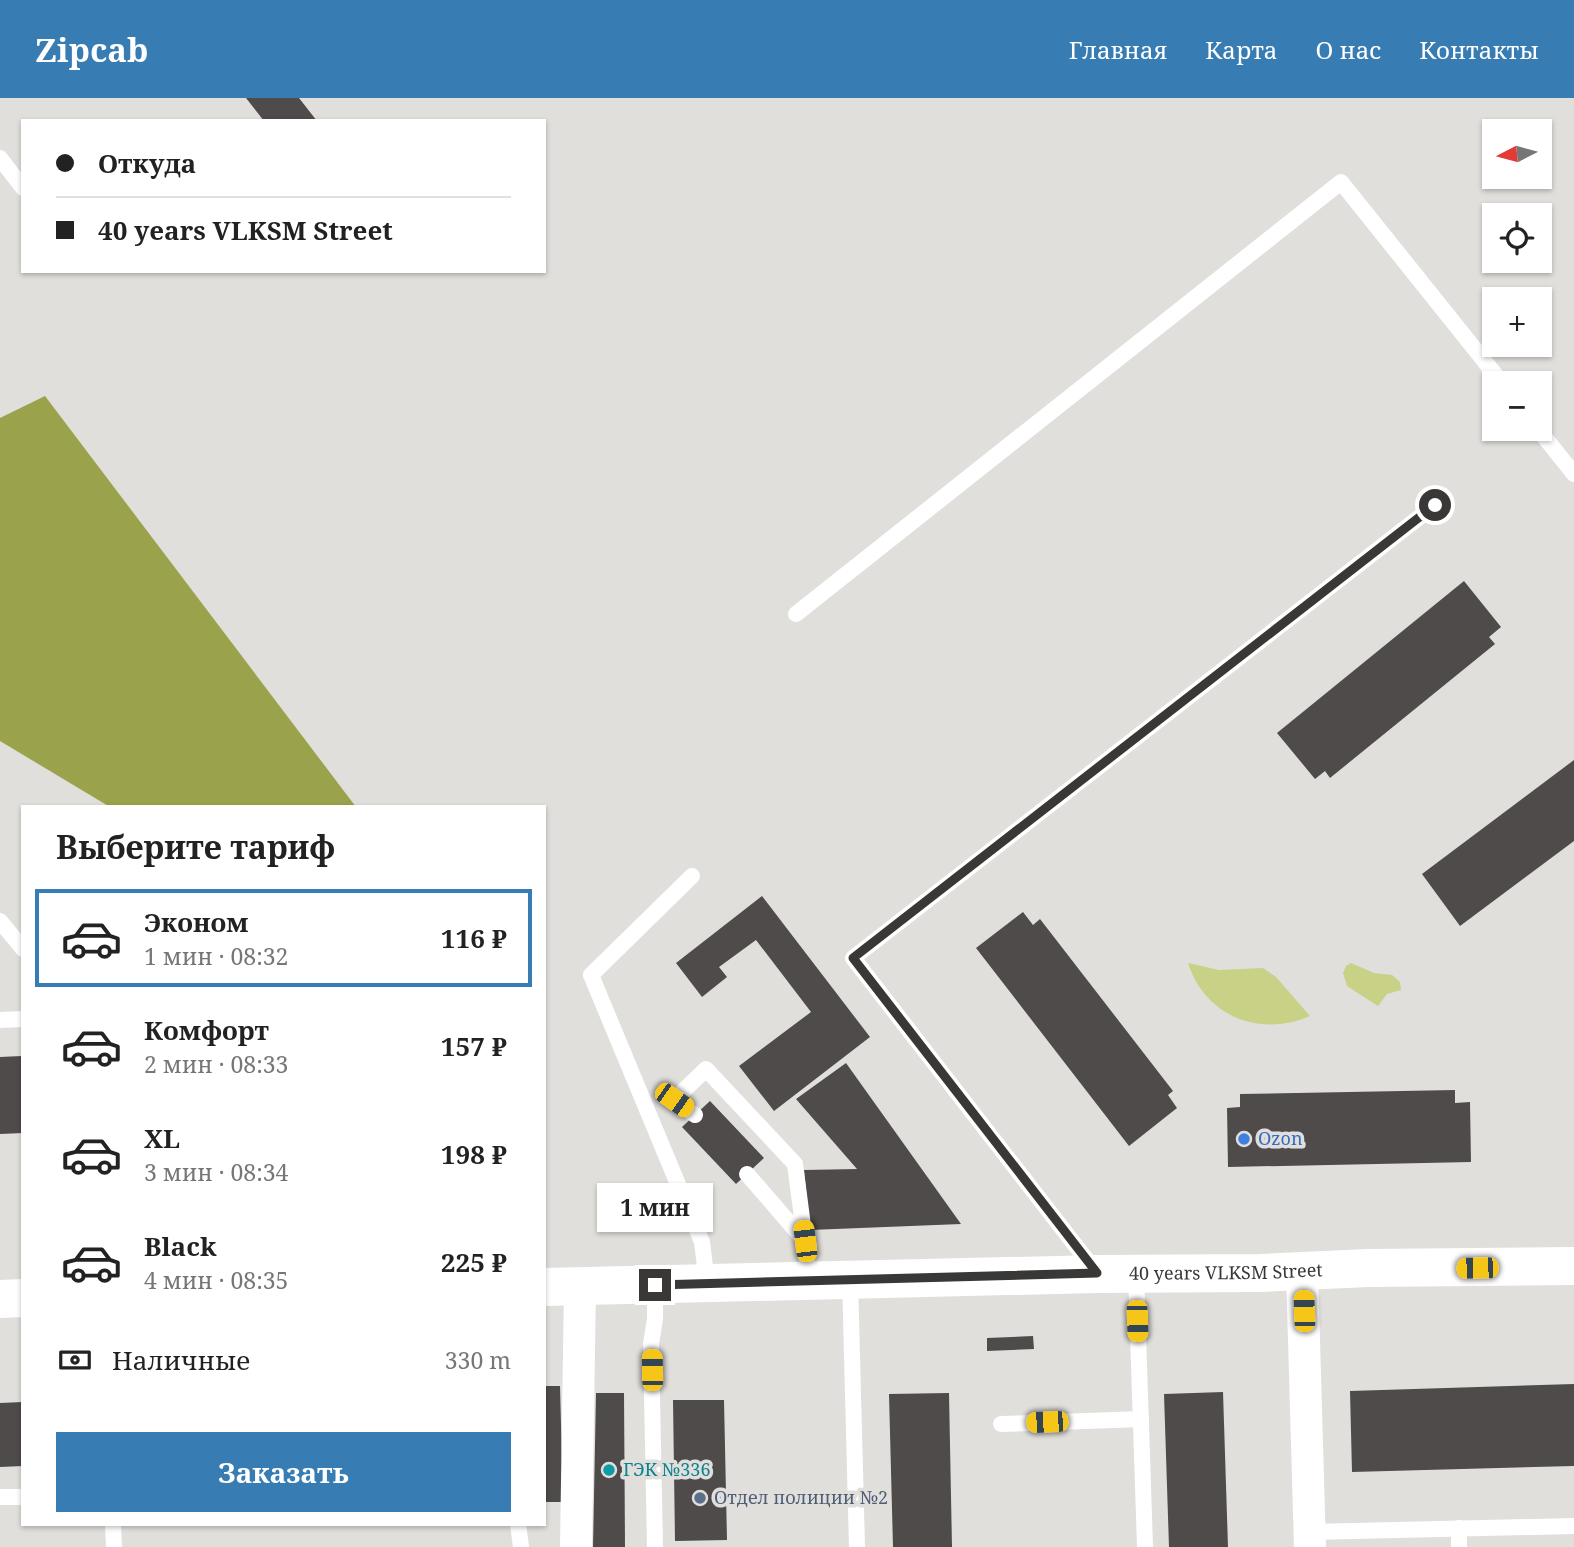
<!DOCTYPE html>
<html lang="ru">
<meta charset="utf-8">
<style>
body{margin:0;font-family:"Noto Serif",serif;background:#f6f6f6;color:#222;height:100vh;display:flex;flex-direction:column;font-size:26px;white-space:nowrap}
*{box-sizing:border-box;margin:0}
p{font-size:23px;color:#767676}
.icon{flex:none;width:38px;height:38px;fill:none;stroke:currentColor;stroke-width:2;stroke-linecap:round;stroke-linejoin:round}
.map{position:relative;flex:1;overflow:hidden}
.sheet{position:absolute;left:21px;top:707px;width:525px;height:721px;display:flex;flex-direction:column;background:#fff;border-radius:0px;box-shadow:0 2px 5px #0004}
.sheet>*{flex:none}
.hud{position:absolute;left:21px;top:21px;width:525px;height:154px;border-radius:0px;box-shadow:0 2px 5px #0004;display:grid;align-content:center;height:154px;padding:0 35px;background:#fff}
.needle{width:46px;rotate:264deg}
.controls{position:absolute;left:1482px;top:21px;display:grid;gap:14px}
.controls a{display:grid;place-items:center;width:70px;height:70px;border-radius:0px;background:#fff;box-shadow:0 2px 5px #0004;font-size:35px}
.end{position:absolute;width:32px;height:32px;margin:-16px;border:9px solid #393837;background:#fff;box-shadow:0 0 0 4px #fff}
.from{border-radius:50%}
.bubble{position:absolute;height:49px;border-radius:0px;background:#fff;box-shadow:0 2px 5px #0004;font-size:23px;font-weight:700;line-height:49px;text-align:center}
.car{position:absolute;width:21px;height:42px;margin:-21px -10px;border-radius:9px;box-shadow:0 0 5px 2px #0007;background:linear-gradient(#f5c518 24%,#345 0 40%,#f5c518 0 76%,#345 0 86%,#f5c518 0)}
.hud b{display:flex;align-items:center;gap:24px;height:66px;font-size:26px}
.hud b+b{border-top:2px solid #e0e0e0}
.hud i{width:18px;height:18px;background:#222}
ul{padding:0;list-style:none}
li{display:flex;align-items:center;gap:21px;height:98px;margin:0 14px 10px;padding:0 21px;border:4px solid transparent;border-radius:0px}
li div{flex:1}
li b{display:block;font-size:26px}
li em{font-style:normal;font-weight:700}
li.current{border-color:#377cb2}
li>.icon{width:63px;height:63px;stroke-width:1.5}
h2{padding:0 35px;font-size:32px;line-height:84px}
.pay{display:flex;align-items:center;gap:18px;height:77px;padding:0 35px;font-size:26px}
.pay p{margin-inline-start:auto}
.primary-button{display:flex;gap:14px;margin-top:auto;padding:14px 35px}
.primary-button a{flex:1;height:80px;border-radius:0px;background:#377cb2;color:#fff;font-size:28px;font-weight:700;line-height:80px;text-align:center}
header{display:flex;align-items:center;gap:42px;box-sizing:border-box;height:98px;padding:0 35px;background:#377cb2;color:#fff}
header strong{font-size:33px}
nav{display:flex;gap:38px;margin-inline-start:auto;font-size:24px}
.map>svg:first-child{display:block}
.green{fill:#c8d185}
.forest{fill:#9aa34b}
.building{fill:#4e4b4a}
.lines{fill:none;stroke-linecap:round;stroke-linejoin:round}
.service{stroke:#fff;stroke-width:16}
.minor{stroke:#fff;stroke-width:32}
.secondary{stroke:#fff;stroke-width:38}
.route{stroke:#393837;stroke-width:9}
.shop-dot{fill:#3f7fe0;stroke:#e1dfdc;stroke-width:2.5}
.culture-dot{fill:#0f9aa8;stroke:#e1dfdc;stroke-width:2.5}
.service-dot{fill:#5c6f8a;stroke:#e1dfdc;stroke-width:2.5}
.labels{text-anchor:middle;stroke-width:7;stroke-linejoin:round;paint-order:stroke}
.shop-label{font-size:18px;fill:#366cbe;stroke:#e1dfdc;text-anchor:start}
.street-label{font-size:18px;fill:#393837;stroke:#e1dfdc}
.culture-label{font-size:18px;fill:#0d838f;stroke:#e1dfdc;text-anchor:start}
.service-label{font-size:18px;fill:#4e5e75;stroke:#e1dfdc;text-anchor:start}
</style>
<header>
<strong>Zipcab</strong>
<nav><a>Главная</a><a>Карта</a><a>О нас</a><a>Контакты</a></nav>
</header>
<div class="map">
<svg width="1574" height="1449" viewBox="0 0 1574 1449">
<rect width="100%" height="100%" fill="#e1dfdc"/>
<g class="green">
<path d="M1188 865 1219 872 1263 870 1276 879 1310 918C1259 940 1205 918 1188 865Z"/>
<path d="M1351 865 1374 875 1392 877 1400 884 1401 892 1387 896 1378 908 1347 888 1343 875 1346 868Z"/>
</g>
<path class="forest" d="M45 298 356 709H110L0 643V320Z"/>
<g class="building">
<path d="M246 0H299L317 23H264Z"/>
<path d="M1464 483 1501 529 1489 539 1495 546 1330 680 1325 673 1315 681 1277 635Z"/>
<path d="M1574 662V743L1460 828 1422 776Z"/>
<path d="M762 798 870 939 774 1013 739 968 811 914 756 842 719 869 727 879 702 899 676 865Z"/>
<path d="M1023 814 1033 827 1040 821 1173 993 1168 997 1177 1010 1129 1048 976 850Z"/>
<path d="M22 958 23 1035 0 1036V959Z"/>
<path d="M846 965 961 1126 810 1132 804 1072 857 1071 796 1001Z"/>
<path d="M1455 992V1005L1470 1004 1471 1064 1228 1069 1227 1010 1240 1009V996Z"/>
<path d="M710 1003 764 1060 736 1086 682 1029Z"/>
<path d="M1033 1238 1034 1251 987 1253V1240Z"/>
<path d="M1574 1286V1368L1352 1374 1350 1293Z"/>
<path d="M544 1288H560L563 1404H544Z"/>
<path d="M1223 1294 1228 1449H1169L1164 1296Z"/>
<path d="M596 1295H624L625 1449H593Z"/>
<path d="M949 1295 952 1449H893L889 1296Z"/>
<path d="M673 1302H724L727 1442 675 1443Z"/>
<path d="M23 1304V1368L0 1369V1305Z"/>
</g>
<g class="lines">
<g class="service">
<path d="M0 60 23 90"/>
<path d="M1538 331 1574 376"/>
<path d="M796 516 1341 84 1502 285"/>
<path d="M692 778 591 877 702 1144 707 1185"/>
<path d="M0 823 23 851"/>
<path d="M0 922 23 921"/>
<path d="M695 1017 674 1002 706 971 795 1066 805 1143"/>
<path d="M747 1076 805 1143 809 1183"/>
<path d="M1096 1174 853 860 1435 407"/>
<path d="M1136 1175 1145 1449"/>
<path d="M850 1181 857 1449"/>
<path d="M655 1187V1221L651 1246 655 1449"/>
<path d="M1001 1326 1141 1321"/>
<path d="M0 1399H23"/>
<path d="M113 1426 114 1449"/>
<path d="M518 1426 521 1449"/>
<path d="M1459 1430V1449"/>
<path d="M1309 1434 1574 1428"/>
</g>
<g class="minor">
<path d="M1302 1173 1310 1449"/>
<path d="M576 1449 580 1188"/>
</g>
<g class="secondary">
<path id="s1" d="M544 1189 1097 1176 1260 1175 1368 1170 1574 1168"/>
<path d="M0 1201 23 1200"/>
</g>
</g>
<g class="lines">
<path class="route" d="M655 1187 1097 1175 853 860 1435 407"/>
</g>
<circle class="shop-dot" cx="1244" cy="1041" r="7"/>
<circle class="culture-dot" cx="609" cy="1372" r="7"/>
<circle class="service-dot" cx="700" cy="1400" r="7"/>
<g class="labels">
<g class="shop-label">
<text x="1258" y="1047">Ozon</text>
</g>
<g class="street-label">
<text dy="6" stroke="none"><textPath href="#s1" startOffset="682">40 years VLKSM Street</textPath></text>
</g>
<g class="culture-label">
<text x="623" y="1378">ГЭК №336</text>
</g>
<g class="service-label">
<text x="714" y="1406">Отдел полиции №2</text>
</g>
</g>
</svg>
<div class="controls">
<a><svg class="needle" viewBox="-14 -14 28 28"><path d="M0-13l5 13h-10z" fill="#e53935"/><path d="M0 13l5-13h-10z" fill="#767676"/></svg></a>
<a><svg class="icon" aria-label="locate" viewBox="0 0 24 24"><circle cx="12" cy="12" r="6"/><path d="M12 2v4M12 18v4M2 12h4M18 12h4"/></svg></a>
<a>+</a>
<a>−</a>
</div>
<i class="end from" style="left:1435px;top:407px"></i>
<i class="end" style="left:655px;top:1187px"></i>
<div class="bubble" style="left:597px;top:1085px;width:116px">1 мин</div>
<i class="car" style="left:674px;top:1002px;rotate:125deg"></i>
<i class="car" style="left:805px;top:1143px;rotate:353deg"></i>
<i class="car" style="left:1477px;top:1170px;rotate:269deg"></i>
<i class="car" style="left:1304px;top:1213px;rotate:358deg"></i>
<i class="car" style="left:1137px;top:1223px;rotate:178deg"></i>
<i class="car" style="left:652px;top:1272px;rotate:359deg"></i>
<i class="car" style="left:1047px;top:1324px;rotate:268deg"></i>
<div class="hud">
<b><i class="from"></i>Откуда</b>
<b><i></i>40 years VLKSM Street</b>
</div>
<section class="sheet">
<h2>Выберите тариф</h2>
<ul>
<li class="current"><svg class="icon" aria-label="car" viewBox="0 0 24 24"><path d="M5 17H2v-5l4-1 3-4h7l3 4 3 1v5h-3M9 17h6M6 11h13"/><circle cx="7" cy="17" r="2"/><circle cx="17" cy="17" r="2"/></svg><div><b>Эконом</b><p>1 мин · 08:32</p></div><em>116 ₽</em></li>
<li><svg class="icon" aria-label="car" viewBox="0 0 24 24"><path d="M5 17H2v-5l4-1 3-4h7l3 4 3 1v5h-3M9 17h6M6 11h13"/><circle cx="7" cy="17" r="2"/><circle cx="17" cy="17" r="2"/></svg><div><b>Комфорт</b><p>2 мин · 08:33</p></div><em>157 ₽</em></li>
<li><svg class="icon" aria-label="car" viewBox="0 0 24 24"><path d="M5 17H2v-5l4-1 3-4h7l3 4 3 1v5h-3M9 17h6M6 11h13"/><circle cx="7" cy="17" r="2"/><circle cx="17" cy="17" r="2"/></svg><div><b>XL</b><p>3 мин · 08:34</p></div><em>198 ₽</em></li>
<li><svg class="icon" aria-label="car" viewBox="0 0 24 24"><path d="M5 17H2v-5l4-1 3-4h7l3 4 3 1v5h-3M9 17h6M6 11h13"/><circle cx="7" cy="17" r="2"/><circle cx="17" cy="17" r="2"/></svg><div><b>Black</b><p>4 мин · 08:35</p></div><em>225 ₽</em></li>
</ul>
<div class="pay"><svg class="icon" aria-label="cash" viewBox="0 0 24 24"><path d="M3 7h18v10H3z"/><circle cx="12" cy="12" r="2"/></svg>Наличные<p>330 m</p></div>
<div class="primary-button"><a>Заказать</a></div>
</section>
</div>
